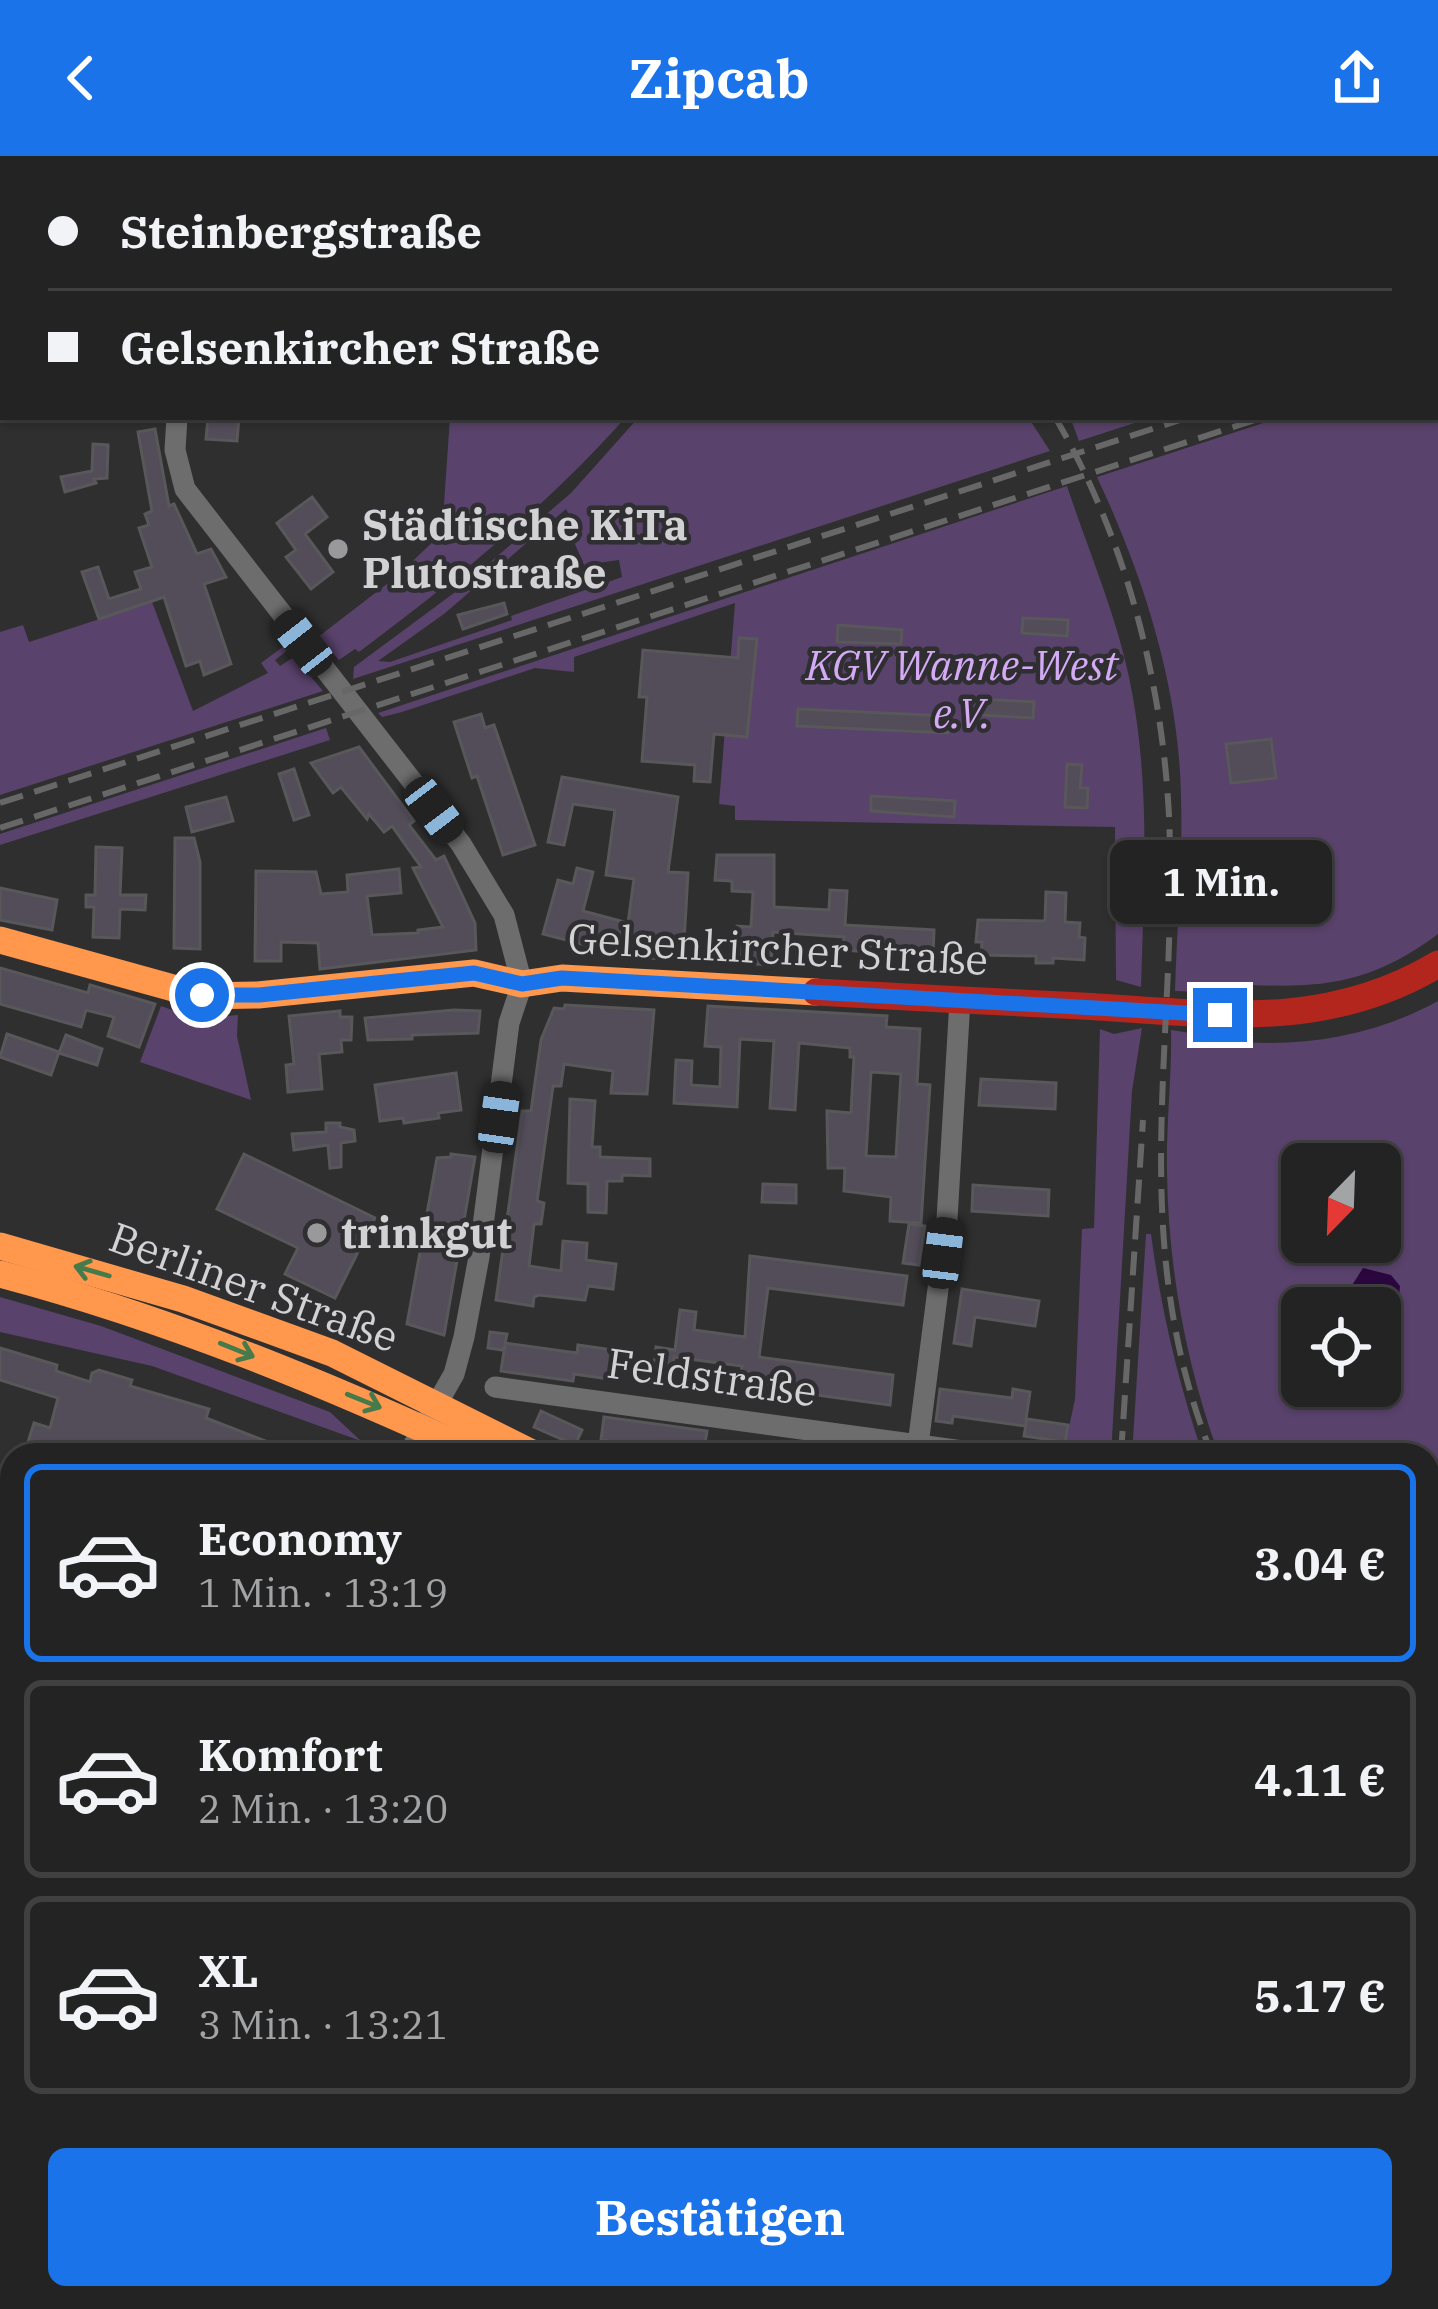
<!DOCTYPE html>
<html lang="de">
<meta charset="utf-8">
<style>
body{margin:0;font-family:"IBM Plex Serif",serif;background:#2b2b2c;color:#f1f3f6;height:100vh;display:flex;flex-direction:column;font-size:45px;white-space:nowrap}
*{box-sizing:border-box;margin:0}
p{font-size:39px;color:#a3a4a6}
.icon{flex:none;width:66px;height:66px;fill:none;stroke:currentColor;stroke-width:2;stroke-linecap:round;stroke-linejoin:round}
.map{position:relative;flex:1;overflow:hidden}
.panel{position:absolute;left:0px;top:1287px;width:1440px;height:867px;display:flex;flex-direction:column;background:#232324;border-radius:36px 36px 0 0;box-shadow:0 3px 9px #0004,0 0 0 3px #404041}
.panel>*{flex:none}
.banner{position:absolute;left:0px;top:0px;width:1440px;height:264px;box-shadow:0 3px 9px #0004,0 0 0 3px #404041;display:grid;align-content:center;height:264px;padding:0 48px;background:#232324}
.needle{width:78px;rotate:203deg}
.tools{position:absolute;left:1281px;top:987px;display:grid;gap:24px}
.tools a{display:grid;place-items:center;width:120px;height:120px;border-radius:18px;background:#232324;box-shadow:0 3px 9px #0004,0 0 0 3px #404041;font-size:60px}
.end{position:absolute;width:54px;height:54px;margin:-27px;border:15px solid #1a73e8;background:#fff;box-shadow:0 0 0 6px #fff}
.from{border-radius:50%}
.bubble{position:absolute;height:84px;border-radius:18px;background:#232324;box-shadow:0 3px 9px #0004,0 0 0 3px #404041;font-size:39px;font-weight:700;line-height:84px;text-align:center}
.car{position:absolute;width:36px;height:72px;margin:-36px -18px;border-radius:15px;box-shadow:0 0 9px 3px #0007;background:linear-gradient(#222 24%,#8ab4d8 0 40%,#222 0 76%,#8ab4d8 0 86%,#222 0)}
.banner b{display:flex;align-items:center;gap:42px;height:114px;font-size:45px}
.banner b+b{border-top:3px solid #404041}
.banner i{width:30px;height:30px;background:#f1f3f6}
ul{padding:21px 0 0;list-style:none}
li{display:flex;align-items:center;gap:36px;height:198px;margin:0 24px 18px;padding:0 24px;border:6px solid #404041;border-radius:18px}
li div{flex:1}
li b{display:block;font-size:45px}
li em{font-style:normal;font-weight:700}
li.on{border-color:#1a73e8}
li>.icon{width:108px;height:108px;stroke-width:1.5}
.action{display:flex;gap:24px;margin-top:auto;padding:24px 48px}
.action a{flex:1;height:138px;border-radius:18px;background:#1a73e8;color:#fff;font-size:48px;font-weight:700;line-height:138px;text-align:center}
header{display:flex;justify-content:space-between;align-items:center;height:156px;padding:0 48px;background:#1a73e8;color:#fff;font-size:54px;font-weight:700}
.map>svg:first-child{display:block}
.green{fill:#59426b;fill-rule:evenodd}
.water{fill:#2b073f}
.building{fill:#534c59;stroke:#585759;stroke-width:3;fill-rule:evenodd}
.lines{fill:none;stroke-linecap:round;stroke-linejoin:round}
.street{stroke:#6d6d6d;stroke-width:21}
.slow{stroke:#ff974d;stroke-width:27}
.jam{stroke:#b3261e;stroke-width:27}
.rail{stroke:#676767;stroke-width:6;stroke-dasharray:24 12;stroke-linecap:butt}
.oneway{stroke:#467a4a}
.route{stroke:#1a73e8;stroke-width:15}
.poi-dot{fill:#99989a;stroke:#2f2e31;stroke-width:4.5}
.labels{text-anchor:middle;stroke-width:9;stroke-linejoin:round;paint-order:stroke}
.poi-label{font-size:42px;font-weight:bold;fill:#d2d1d3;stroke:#2f2e31;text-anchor:start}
.park-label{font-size:42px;font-style:italic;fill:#d4aaf5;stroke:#2f2e31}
.street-label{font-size:42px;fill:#d2d1d3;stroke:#2f2e31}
</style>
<header><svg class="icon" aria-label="back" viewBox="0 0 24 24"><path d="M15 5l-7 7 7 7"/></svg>Zipcab<svg class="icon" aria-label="share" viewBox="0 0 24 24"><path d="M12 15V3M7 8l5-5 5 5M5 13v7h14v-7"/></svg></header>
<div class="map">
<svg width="1438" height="2153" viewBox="0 0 1438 2153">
<rect width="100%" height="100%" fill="#2f2f30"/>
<g class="green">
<path d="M379 0H777L379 3Z"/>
<path d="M1438 215V778C1357 839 1300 831 1207 827L1202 836 1175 835C1177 770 1183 705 1181 640 1179 530 1143 419 1097 321L1282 261H1437Z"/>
<path d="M450 261H626C546 351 455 424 359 496L355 493 339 504 318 481 396 421 442 377Z"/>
<path d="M639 261H1028L1050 295 353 523 354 511 458 434 571 337ZM566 353 578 375 574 386 584 409 619 404 622 421 511 460 512 464 390 506 378 505 444 458Z"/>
<path d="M1070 261H1153L1079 285Z"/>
<path d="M1067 330C1088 394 1115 455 1129 521 1151 625 1144 727 1141 831L1116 824 1115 671 735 664V650L719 648 735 447 574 501V516L535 512 402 556 382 561 378 557Z"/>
<path d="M152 446 193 555 268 517 261 507 284 490 288 494 275 504 280 510 294 501 323 535 0 639V476L23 469 29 486Z"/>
<path d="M326 572 330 584 0 689V678Z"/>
<path d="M1438 845V1584H1428V1299H1219C1186 1209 1168 1111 1167 1015 1166 968 1172 921 1171 874 1190 876 1208 883 1227 885 1302 892 1372 881 1438 845ZM1302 1008H1380V1086H1302ZM1302 1152H1380V1230H1302Z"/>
<path d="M161 850 198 863 238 859 237 880 251 944 140 906Z"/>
<path d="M1142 872 1132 935 1111 1299H1063L1075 1243 1082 1073 1094 1072 1100 873 1114 878Z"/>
<path d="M1146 1078H1151C1161 1154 1178 1226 1203 1299H1132Z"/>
<path d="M0 1141 101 1170 330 1256 361 1285 152 1210 0 1176Z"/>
</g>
<path class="water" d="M1363 1112 1391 1119 1400 1130 1397 1161 1380 1168V1152H1348L1349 1134Z"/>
<g class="building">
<path d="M208 261H239L237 285 206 283Z"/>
<path d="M155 273 169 350 174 348 197 398 211 393 226 421 204 428 231 508 204 519 200 505 186 510 164 441 99 463 82 416 98 411 109 443 141 433 135 416 152 411 139 372 149 369 145 358 152 355 138 276Z"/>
<path d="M93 288 108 289 107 322 94 323 96 327 65 336 61 321 92 315Z"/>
<path d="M312 341 327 361 305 378 333 416 311 433 286 401 296 394 277 367Z"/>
<path d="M504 447 507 458 463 473 458 459Z"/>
<path d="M1023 462 1068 464 1067 480 1022 477Z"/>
<path d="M838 469 902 474 901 488 837 486Z"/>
<path d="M739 482 757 483 747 581 714 578 710 626 694 625 695 609 642 605 647 541H639L643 494 738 502Z"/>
<path d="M980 543 1034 546 1033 562 980 559Z"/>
<path d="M798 553 948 560V577L797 570Z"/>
<path d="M481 558 485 572 494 569 535 689 503 699 477 620 472 622 454 566Z"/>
<path d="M1271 583 1276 622 1231 627 1226 588Z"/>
<path d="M359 591 414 665 409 669 436 704 444 700 475 767 476 794 320 813 318 787 281 786V805H255L256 715 316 716 321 738 348 736 347 719 399 713 401 737 367 740 372 779 418 777V774L443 771 413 712 421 711 392 670 384 676 369 658 367 663 341 631 333 637 311 607Z"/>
<path d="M1067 608 1082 609 1080 632H1088L1087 652 1065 651Z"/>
<path d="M294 613 309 659 294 664 279 618Z"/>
<path d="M562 621 678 641 668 716 688 717 683 804 631 801 543 778 558 724 573 728 577 712 593 716 583 755 628 767 634 723 606 719 615 654 573 648 564 689 548 686Z"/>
<path d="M871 640 955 645 954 661 871 655Z"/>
<path d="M226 641 233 665 192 676 186 651Z"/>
<path d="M175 682H194L200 706V793L174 792Z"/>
<path d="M96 691 122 692 120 739H146L145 754 120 753 119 782 93 781 94 751H86V739H95Z"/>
<path d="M717 699H774V751L829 754 830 734 847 735 845 769 934 774 933 800 843 794 844 781 773 776 771 809 735 807 737 770 751 771 753 736 732 735V725L715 724Z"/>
<path d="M0 732 57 744 52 774 0 764Z"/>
<path d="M1046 736 1066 737 1065 766 1080 767 1079 781 1085 782 1084 804 1053 802V807H1036V800L981 799 982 786H976L978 764 1045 765Z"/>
<path d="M0 812 88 837 90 829 155 848 139 891 108 880 114 861 86 854 81 871 0 848Z"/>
<path d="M565 849 654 854 647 938 611 937 613 915 564 908 561 930H553L537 1045 544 1047 541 1068H534L529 1110 561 1115 563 1085 587 1087 586 1104 616 1108 613 1133 588 1130 585 1144 539 1139 534 1141 533 1150 496 1144 522 955H531L541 884 554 852 564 853Z"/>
<path d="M708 850 887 860 886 871 920 873 917 928 930 929 921 1067 890 1065 891 1041 844 1035 845 1012H828L827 955 851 957 854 901H850V892L799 887 795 954 770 952 774 885 740 883 737 951 674 947 676 904 692 905 691 929 720 931 721 891 705 890ZM871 916 901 918 896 1001 866 1000Z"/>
<path d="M454 854 480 855 478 877 412 879V883L368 884 365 862Z"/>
<path d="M340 855V861H352L351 884H341L342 896 319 898 322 933 288 936 286 909 294 908 289 860Z"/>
<path d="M7 878 59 896 51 919 0 901Z"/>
<path d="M66 879 102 893 97 909 59 897Z"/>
<path d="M456 917 461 954 438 957 439 962 404 967 403 962 380 965 375 929Z"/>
<path d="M981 923 1056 927 1055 953 979 949Z"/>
<path d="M570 943 595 945 592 991H600V1001L650 1003V1020L622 1019V1025H607L606 1057 588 1056V1028L568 1027Z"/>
<path d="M326 967H340V971L354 974 355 985 341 987V1011L330 1012 328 989 294 994 292 978 326 976Z"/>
<path d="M244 998 375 1062 335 1142 285 1118 298 1092 217 1053Z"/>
<path d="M451 998 475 1001 444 1179 407 1168 437 1002 451 1001Z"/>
<path d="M763 1028 796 1029V1047L762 1046Z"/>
<path d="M973 1029 1049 1034 1048 1060 972 1055Z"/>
<path d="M909 1068 925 1070 919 1109 903 1107Z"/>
<path d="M750 1100 907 1120 903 1149 768 1132 759 1201 893 1219 890 1249 773 1233 774 1229 740 1224 742 1210 674 1201 673 1213 654 1211 656 1191 675 1194 680 1154 696 1156 694 1174 745 1181Z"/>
<path d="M962 1133 1039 1145 1035 1170 975 1161 971 1190 954 1187Z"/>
<path d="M490 1176 507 1178 505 1187 577 1197 578 1189 620 1195 616 1224 574 1218 573 1225 501 1215 505 1189 503 1194 488 1192Z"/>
<path d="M0 1192 57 1209 56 1215 90 1226 92 1217 99 1214 132 1224 130 1230 209 1253 206 1262 302 1299H123L95 1290 94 1299H24L34 1267 50 1272 58 1242 0 1224Z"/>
<path d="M940 1233 1012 1242 1013 1233 1030 1236 1025 1270 953 1260 952 1267 936 1265Z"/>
<path d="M541 1255 582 1274 575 1289 534 1271Z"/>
<path d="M604 1261 707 1275 703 1299 648 1292V1287L617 1299 622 1287 601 1284Z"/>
<path d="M1027 1263 1068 1269 1065 1286 1024 1280Z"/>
</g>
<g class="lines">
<g class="street">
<path d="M1305 0 1418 3"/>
<path d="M188 3V0"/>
<path d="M1437 4H1438"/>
<path d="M177 261 175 294 185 333 461 688 504 759 522 828 509 867 479 1101 464 1181 454 1218 408 1299"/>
<path d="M495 1231 992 1299"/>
<path d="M918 1289 947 1063 960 844"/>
<path d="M0 1420 12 1424"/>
<path d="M0 1745 12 1747"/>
<path d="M0 2060 12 2025"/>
<path d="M1428 2077 1438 2076"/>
<path d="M775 2142 790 2153"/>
<path d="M367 2153 371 2142"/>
<path d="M700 2153 707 2142"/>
<path d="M1356 2153V2142"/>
</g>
<g class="slow">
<path d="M0 784 202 840 258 839 474 817 522 828 562 822 816 836"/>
<path d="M0 1090 183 1143 332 1197 536 1299"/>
<path d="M0 1118C167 1162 324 1227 480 1299"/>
<path d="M1428 1629H1438"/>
</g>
<path class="jam" d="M816 836C905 841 993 846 1082 850 1209 857 1323 877 1438 808"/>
<g class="rail">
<path d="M831 0 835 3"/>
<path d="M1437 180H1438"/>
<path d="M1437 205 1438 204"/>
<path d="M1055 261C1125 381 1162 522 1169 660 1179 884 1124 1079 1212 1299"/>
<path d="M0 647 1189 261"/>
<path d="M0 672 1264 261"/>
<path d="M1121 1299 1143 964"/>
<path d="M1428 1623 1438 1632"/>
<path d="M926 2153 932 2142"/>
</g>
</g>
<defs><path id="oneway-shaft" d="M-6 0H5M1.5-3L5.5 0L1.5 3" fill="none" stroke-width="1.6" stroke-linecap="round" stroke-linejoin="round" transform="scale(3)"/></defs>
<g class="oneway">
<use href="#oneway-shaft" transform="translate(92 1115) rotate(-164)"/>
<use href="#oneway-shaft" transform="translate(237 1194) rotate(22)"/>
<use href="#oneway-shaft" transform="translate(364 1245) rotate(22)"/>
</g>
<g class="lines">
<path class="route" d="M202 839H259L474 817 522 828 562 822 1220 859"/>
</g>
<g class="poi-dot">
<circle cx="338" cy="393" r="12"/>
<circle cx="317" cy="1077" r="12"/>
</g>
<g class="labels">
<g class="poi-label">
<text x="362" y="384">Städtische KiTa<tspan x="362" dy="48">Plutostraße</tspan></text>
<text x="341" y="1092">trinkgut</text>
</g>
<g class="park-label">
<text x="962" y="524">KGV Wanne-West<tspan x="962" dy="48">e.V.</tspan></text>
</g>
<g class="street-label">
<text transform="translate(778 793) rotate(3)" y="15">Gelsenkircher Straße</text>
<text transform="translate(254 1131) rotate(20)" y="15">Berliner Straße</text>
<text transform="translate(712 1221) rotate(8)" y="15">Feldstraße</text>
</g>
</g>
</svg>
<div class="tools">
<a><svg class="needle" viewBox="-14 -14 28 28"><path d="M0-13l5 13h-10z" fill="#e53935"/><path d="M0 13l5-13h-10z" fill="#a3a4a6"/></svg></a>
<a><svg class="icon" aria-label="locate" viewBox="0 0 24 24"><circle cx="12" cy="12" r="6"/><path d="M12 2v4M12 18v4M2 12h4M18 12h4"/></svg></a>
</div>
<i class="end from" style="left:202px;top:839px"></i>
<i class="end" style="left:1220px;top:859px"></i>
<div class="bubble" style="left:1110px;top:684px;width:222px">1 Min.</div>
<i class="car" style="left:303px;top:487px;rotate:322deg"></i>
<i class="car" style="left:434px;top:654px;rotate:143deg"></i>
<i class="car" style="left:499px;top:961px;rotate:8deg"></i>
<i class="car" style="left:943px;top:1097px;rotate:7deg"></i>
<div class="banner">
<b><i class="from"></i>Steinbergstraße</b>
<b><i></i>Gelsenkircher Straße</b>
</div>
<section class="panel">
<ul>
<li class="on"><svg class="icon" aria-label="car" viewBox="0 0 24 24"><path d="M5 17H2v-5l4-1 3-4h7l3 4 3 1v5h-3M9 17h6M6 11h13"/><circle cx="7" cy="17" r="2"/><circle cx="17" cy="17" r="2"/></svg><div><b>Economy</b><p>1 Min. · 13:19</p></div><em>3.04 €</em></li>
<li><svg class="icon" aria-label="car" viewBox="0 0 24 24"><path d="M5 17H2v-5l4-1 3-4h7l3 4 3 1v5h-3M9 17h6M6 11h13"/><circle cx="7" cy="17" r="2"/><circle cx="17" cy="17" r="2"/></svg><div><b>Komfort</b><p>2 Min. · 13:20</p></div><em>4.11 €</em></li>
<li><svg class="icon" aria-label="car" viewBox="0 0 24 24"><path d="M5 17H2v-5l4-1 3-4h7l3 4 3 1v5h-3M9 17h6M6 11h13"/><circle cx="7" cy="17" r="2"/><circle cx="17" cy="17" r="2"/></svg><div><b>XL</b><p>3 Min. · 13:21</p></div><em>5.17 €</em></li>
</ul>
<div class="action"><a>Bestätigen</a></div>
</section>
</div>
